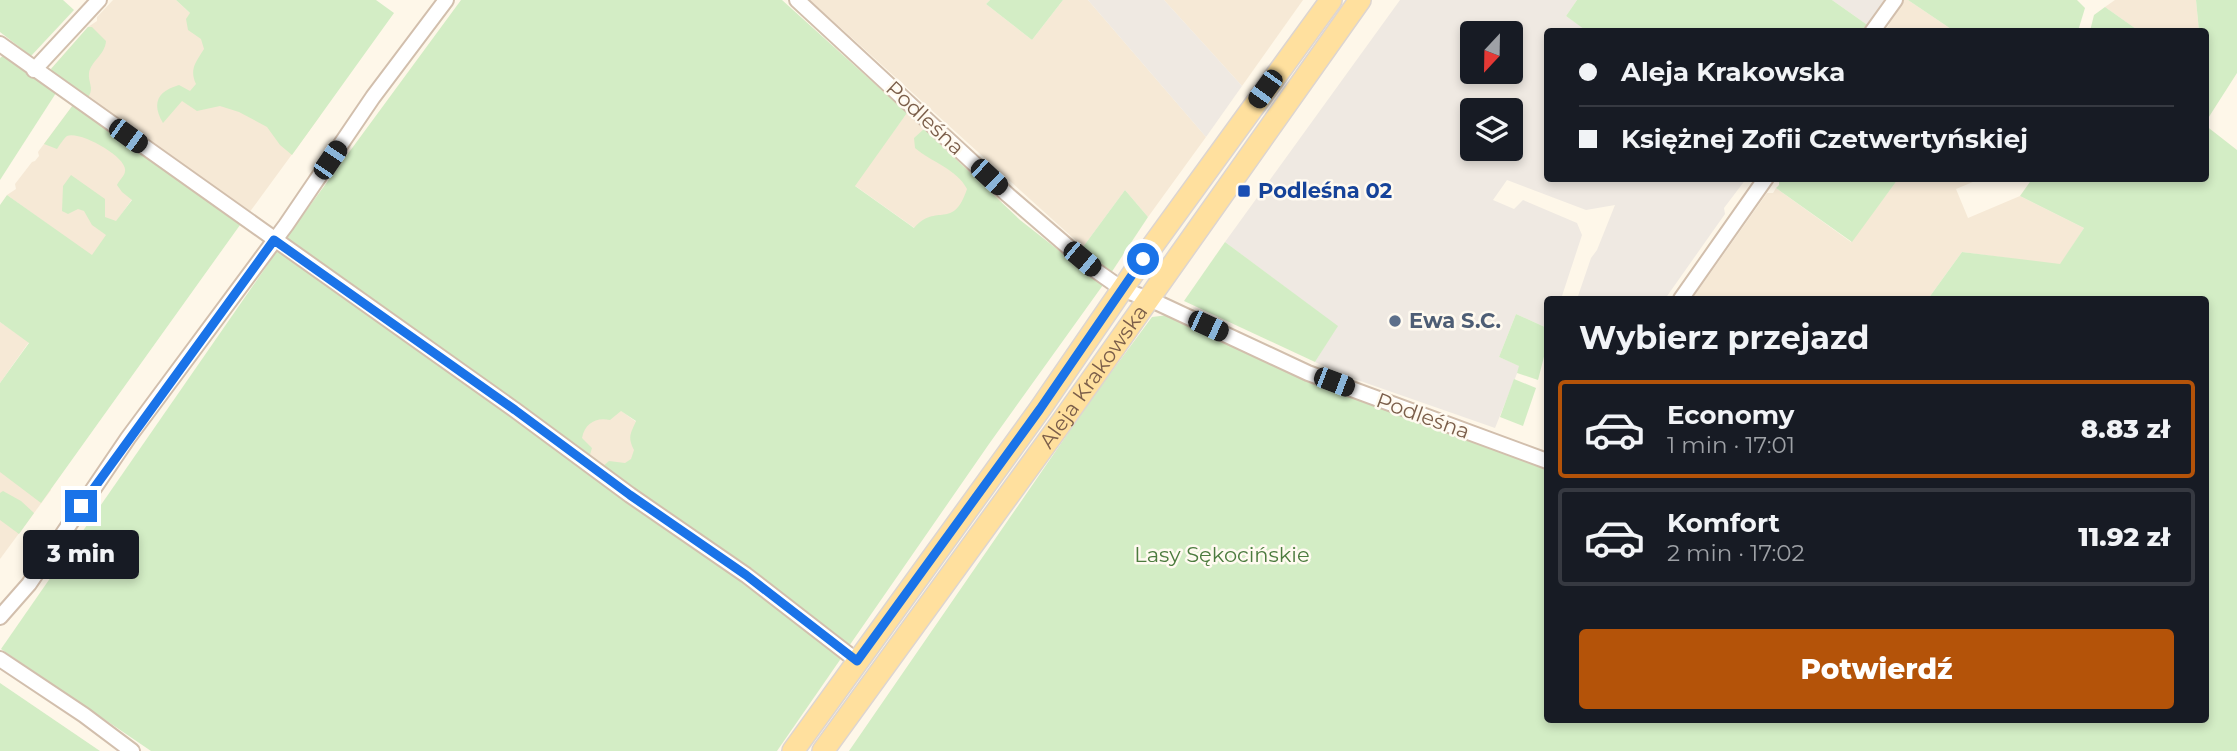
<!DOCTYPE html>
<html lang="pl">
<meta charset="utf-8">
<style>
body{margin:0;font-family:Montserrat,sans-serif;background:#20242c;color:#f1f3f6;height:100vh;display:flex;flex-direction:column;font-size:26px;white-space:nowrap}
*{box-sizing:border-box;margin:0}
p{font-size:23px;color:#9ea1a6}
.icon{flex:none;width:38px;height:38px;fill:none;stroke:currentColor;stroke-width:2;stroke-linecap:round;stroke-linejoin:round}
.map{position:relative;flex:1;overflow:hidden}
.side{position:absolute;left:1544px;top:296px;width:665px;height:427px;display:flex;flex-direction:column;background:#171b24;border-radius:7px;box-shadow:0 4px 10px #0003}
.side>*{flex:none}
.top-card{position:absolute;left:1544px;top:28px;width:665px;height:154px;border-radius:7px;box-shadow:0 4px 10px #0003;display:grid;align-content:center;height:154px;padding:0 35px;background:#171b24}
.needle{width:46px;rotate:202deg}
.controls{position:absolute;left:1460px;top:21px;display:grid;gap:14px}
.controls a{display:grid;place-items:center;width:63px;height:63px;border-radius:7px;background:#171b24;box-shadow:0 4px 10px #0003;font-size:35px}
.end{position:absolute;width:32px;height:32px;margin:-16px;border:9px solid #1a73e8;background:#fff;box-shadow:0 0 0 4px #fff}
.from{border-radius:50%}
.bubble{position:absolute;height:49px;border-radius:7px;background:#171b24;box-shadow:0 4px 10px #0003;font-size:23px;font-weight:800;line-height:49px;text-align:center}
.car{position:absolute;width:21px;height:42px;margin:-21px -10px;border-radius:9px;box-shadow:0 0 5px 2px #0007;background:linear-gradient(#222 24%,#8ab4d8 0 40%,#222 0 76%,#8ab4d8 0 86%,#222 0)}
.top-card b{display:flex;align-items:center;gap:24px;height:66px;font-size:26px}
.top-card b+b{border-top:2px solid #363941}
.top-card i{width:18px;height:18px;background:#f1f3f6}
ul{padding:0;list-style:none}
li{display:flex;align-items:center;gap:21px;height:98px;margin:0 14px 10px;padding:0 21px;border:4px solid #363941;border-radius:7px}
li div{flex:1}
li b{display:block;font-size:26px}
li em{font-style:normal;font-weight:800}
li.current{border-color:#b45309}
li>.icon{width:63px;height:63px;stroke-width:1.5}
h2{padding:0 35px;font-size:32px;line-height:84px}
.primary-button{display:flex;gap:14px;margin-top:auto;padding:14px 35px}
.primary-button a{flex:1;height:80px;border-radius:7px;background:#b45309;color:#fff;font-size:28px;font-weight:800;line-height:80px;text-align:center}
.map>svg:first-child{display:block}
.residential{fill:#f6e9d6}
.industrial{fill:#efe9e2;fill-rule:evenodd}
.green{fill:#d3edc5}
.lines{fill:none;stroke-linecap:round;stroke-linejoin:round}
.street-casing{stroke:#d2bfad;stroke-width:18}
.primary-casing{stroke:#ddd5d0;stroke-width:24}
.street{stroke:#fff;stroke-width:14}
.primary{stroke:#ffe09e;stroke-width:21}
.route{stroke:#1a73e8;stroke-width:9}
.transit-dot{fill:#1a4fb4;stroke:#fffaf0;stroke-width:2.5}
.service-dot{fill:#5c6f8a;stroke:#fffaf0;stroke-width:2.5}
.labels{text-anchor:middle;stroke-width:5;stroke-linejoin:round;paint-order:stroke}
.street-label{font-size:21px;fill:#7b5e4a;stroke:#fffaf0}
.transit-label{font-size:21px;font-weight:bold;fill:#164399;stroke:#fffaf0;text-anchor:start}
.service-label{font-size:21px;font-weight:bold;fill:#4e5e75;stroke:#fffaf0;text-anchor:start}
.park-label{font-size:21px;fill:#4c7b3e;stroke:#fffaf0}
</style>
<div class="map">
<svg width="2237" height="751" viewBox="0 0 2237 751">
<rect width="100%" height="100%" fill="#fef7e9"/>
<g class="residential">
<path d="M113 0H176L226 47 320 116 249 213 97 105 93 99 86 97 51 69 88 27 97 21V17Z"/>
<path d="M810 0H990L986 4 1032 40 1063 0H1088L1206 137 1148 217 1125 190 1083 247Z"/>
<path d="M1164 0H1303L1242 86Z"/>
<path d="M1901 0H1908L1954 31 1879 32 1882 27 1886 29 1889 25V18Z"/>
<path d="M2115 0H2196L2199 31H2139L2105 7Z"/>
<path d="M73 105 156 165 92 256 7 195 16 189 15 184 32 162 35 161 39 156 38 152Z"/>
<path d="M907 113 1002 202 961 261 854 185Z"/>
<path d="M1898 179H1980L1956 189 1968 218 2020 196 2084 228 2060 265 1962 252 1928 299H1692L1767 193H1773L1776 188 1851 242Z"/>
<path d="M0 322 29 342 0 383Z"/>
<path d="M564 369 669 446 637 492 531 417Z"/>
<path d="M0 454 51 490 0 559Z"/>
</g>
<g class="industrial">
<path d="M1088 0H1164L1242 86 1206 137Z"/>
<path d="M1400 0H1577L1566 16 1588 31 1547 32V178L1746 179 1724 208 1725 214 1665 299H1577L1591 258 1597 250 1615 205 1586 210 1507 180 1493 200 1514 209 1523 200 1577 223 1582 235 1561 299H1547V328L1516 314 1499 357 1520 366 1495 428 1346 376 1315 362 1337 326 1225 242ZM1472 33H1510V72H1472ZM1472 110H1510V149H1472Z"/>
<path d="M1832 0H1890L1873 23 1866 24Z"/>
</g>
<g class="green">
<path d="M0 0H63L74 10 31 56 0 32Z"/>
<path d="M176 0H376L394 13 292 155 280 145 267 127 239 112 220 106 197 111 182 101 163 123C151 103 158 91 179 85L190 91 196 84C189 69 196 62 204 49L201 39 188 30 186 19 190 13Z"/>
<path d="M461 0H782L907 113 855 186 914 228C937 202 953 231 967 189 957 169 931 162 915 148L914 138 924 129 1020 220 1103 285 989 444 847 649 602 467 609 461 625 463 631 459 634 450C627 437 631 433 636 421L621 411 610 420C596 417 585 423 582 438L592 448 589 458 286 238Z"/>
<path d="M990 0H1063L1032 40 986 4Z"/>
<path d="M1577 0H1832L1866 24 1873 23 1867 32H1588L1566 16Z"/>
<path d="M1908 0H2077L2085 8 2078 31H1954Z"/>
<path d="M2196 0H2237V73L2205 123V32L2199 31Z"/>
<path d="M2105 7 2139 31H2090L2094 15Z"/>
<path d="M88 27H92L106 41C105 55 91 61 89 73 88 83 94 87 89 96L86 97 53 73 51 69Z"/>
<path d="M4 55 56 93 0 180V58Z"/>
<path d="M73 105 240 225 41 503 0 472V383L29 343 0 322V205L7 195 92 255 106 235 92 225 84 211 78 209 68 214 62 211 63 186 71 175 105 199V217L116 221 132 200 122 192 117 185C119 180 125 176 125 171 128 157 79 130 67 136 64 138 59 146 57 149L44 144Z"/>
<path d="M2205 125 2237 150V751H849L1095 394 1152 317 1168 315C1291 373 1417 425 1547 467V719H2205V299H1928L1962 252 2060 264 2084 228 2020 196 2032 179 2205 178Z"/>
<path d="M1779 179V178L1898 179 1852 242 1776 188 1779 185Z"/>
<path d="M1125 190 1148 217 1111 273 1083 247Z"/>
<path d="M1225 242 1338 326 1315 362 1184 301Z"/>
<path d="M277 251 738 574 842 657 777 751H151L1 649Z"/>
<path d="M1516 314 1547 328V345L1538 380 1517 373 1519 366 1499 357Z"/>
<path d="M1514 379 1536 388 1523 426 1500 417Z"/>
<path d="M3 491 21 501 34 513 19 534 0 520V493Z"/>
<path d="M0 683 100 751H0Z"/>
</g>
<g class="lines">
<g class="street-casing">
<g id="street">
<path d="M797 0 1008 195 1095 270 1122 289 1158 303 1308 373 1547 461"/>
<path d="M1872 32 1895 0"/>
<path d="M0 44 515 410 630 495 746 575 857 661"/>
<path d="M34 70 99 0"/>
<path d="M1681 299 1766 178"/>
<path d="M0 617 29 584 128 438 286 225 373 97 446 0"/>
<path d="M0 659 84 715 132 751"/>
</g>
</g>
<g class="primary-casing">
<g id="primary">
<path d="M793 751 1040 409 1143 259 1331 0"/>
<path id="s1" d="M823 751 1061 423 1360 0"/>
</g>
</g>
<use href="#street" class="street"/>
<use href="#primary" class="primary"/>
</g>
<g class="lines">
<path class="route" d="M81 506 274 240 515 410 630 495 746 575 857 661 1040 409 1143 259"/>
</g>
<rect class="transit-dot" x="1237" y="184" width="14" height="14" rx="3.5"/>
<circle class="service-dot" cx="1395" cy="321" r="7"/>
<g class="labels">
<g class="street-label">
<text transform="translate(925 118) rotate(43)" y="7">Podleśna</text>
<text dy="7" stroke="none"><textPath href="#s1" startOffset="462">Aleja Krakowska</textPath></text>
<text transform="translate(1423 416) rotate(20)" y="7">Podleśna</text>
</g>
<g class="transit-label">
<text x="1258" y="198">Podleśna 02</text>
</g>
<g class="service-label">
<text x="1409" y="328">Ewa S.C.</text>
</g>
<g class="park-label">
<text x="1222" y="562">Lasy Sękocińskie</text>
</g>
</g>
</svg>
<div class="controls">
<a><svg class="needle" viewBox="-14 -14 28 28"><path d="M0-13l5 13h-10z" fill="#e53935"/><path d="M0 13l5-13h-10z" fill="#9ea1a6"/></svg></a>
<a><svg class="icon" aria-label="layers" viewBox="0 0 24 24"><path d="M12 4l9 5-9 5-9-5zM3 14l9 5 9-5"/></svg></a>
</div>
<i class="end from" style="left:1143px;top:259px"></i>
<i class="end" style="left:81px;top:506px"></i>
<div class="bubble" style="left:23px;top:530px;width:116px">3 min</div>
<i class="car" style="left:1265px;top:89px;rotate:216deg"></i>
<i class="car" style="left:128px;top:136px;rotate:126deg"></i>
<i class="car" style="left:330px;top:160px;rotate:34deg"></i>
<i class="car" style="left:989px;top:177px;rotate:133deg"></i>
<i class="car" style="left:1082px;top:259px;rotate:130deg"></i>
<i class="car" style="left:1208px;top:326px;rotate:115deg"></i>
<i class="car" style="left:1334px;top:382px;rotate:111deg"></i>
<div class="top-card">
<b><i class="from"></i>Aleja Krakowska</b>
<b><i></i>Księżnej Zofii Czetwertyńskiej</b>
</div>
<section class="side">
<h2>Wybierz przejazd</h2>
<ul>
<li class="current"><svg class="icon" aria-label="car" viewBox="0 0 24 24"><path d="M5 17H2v-5l4-1 3-4h7l3 4 3 1v5h-3M9 17h6M6 11h13"/><circle cx="7" cy="17" r="2"/><circle cx="17" cy="17" r="2"/></svg><div><b>Economy</b><p>1 min · 17:01</p></div><em>8.83 zł</em></li>
<li><svg class="icon" aria-label="car" viewBox="0 0 24 24"><path d="M5 17H2v-5l4-1 3-4h7l3 4 3 1v5h-3M9 17h6M6 11h13"/><circle cx="7" cy="17" r="2"/><circle cx="17" cy="17" r="2"/></svg><div><b>Komfort</b><p>2 min · 17:02</p></div><em>11.92 zł</em></li>
</ul>
<div class="primary-button"><a>Potwierdź</a></div>
</section>
</div>
